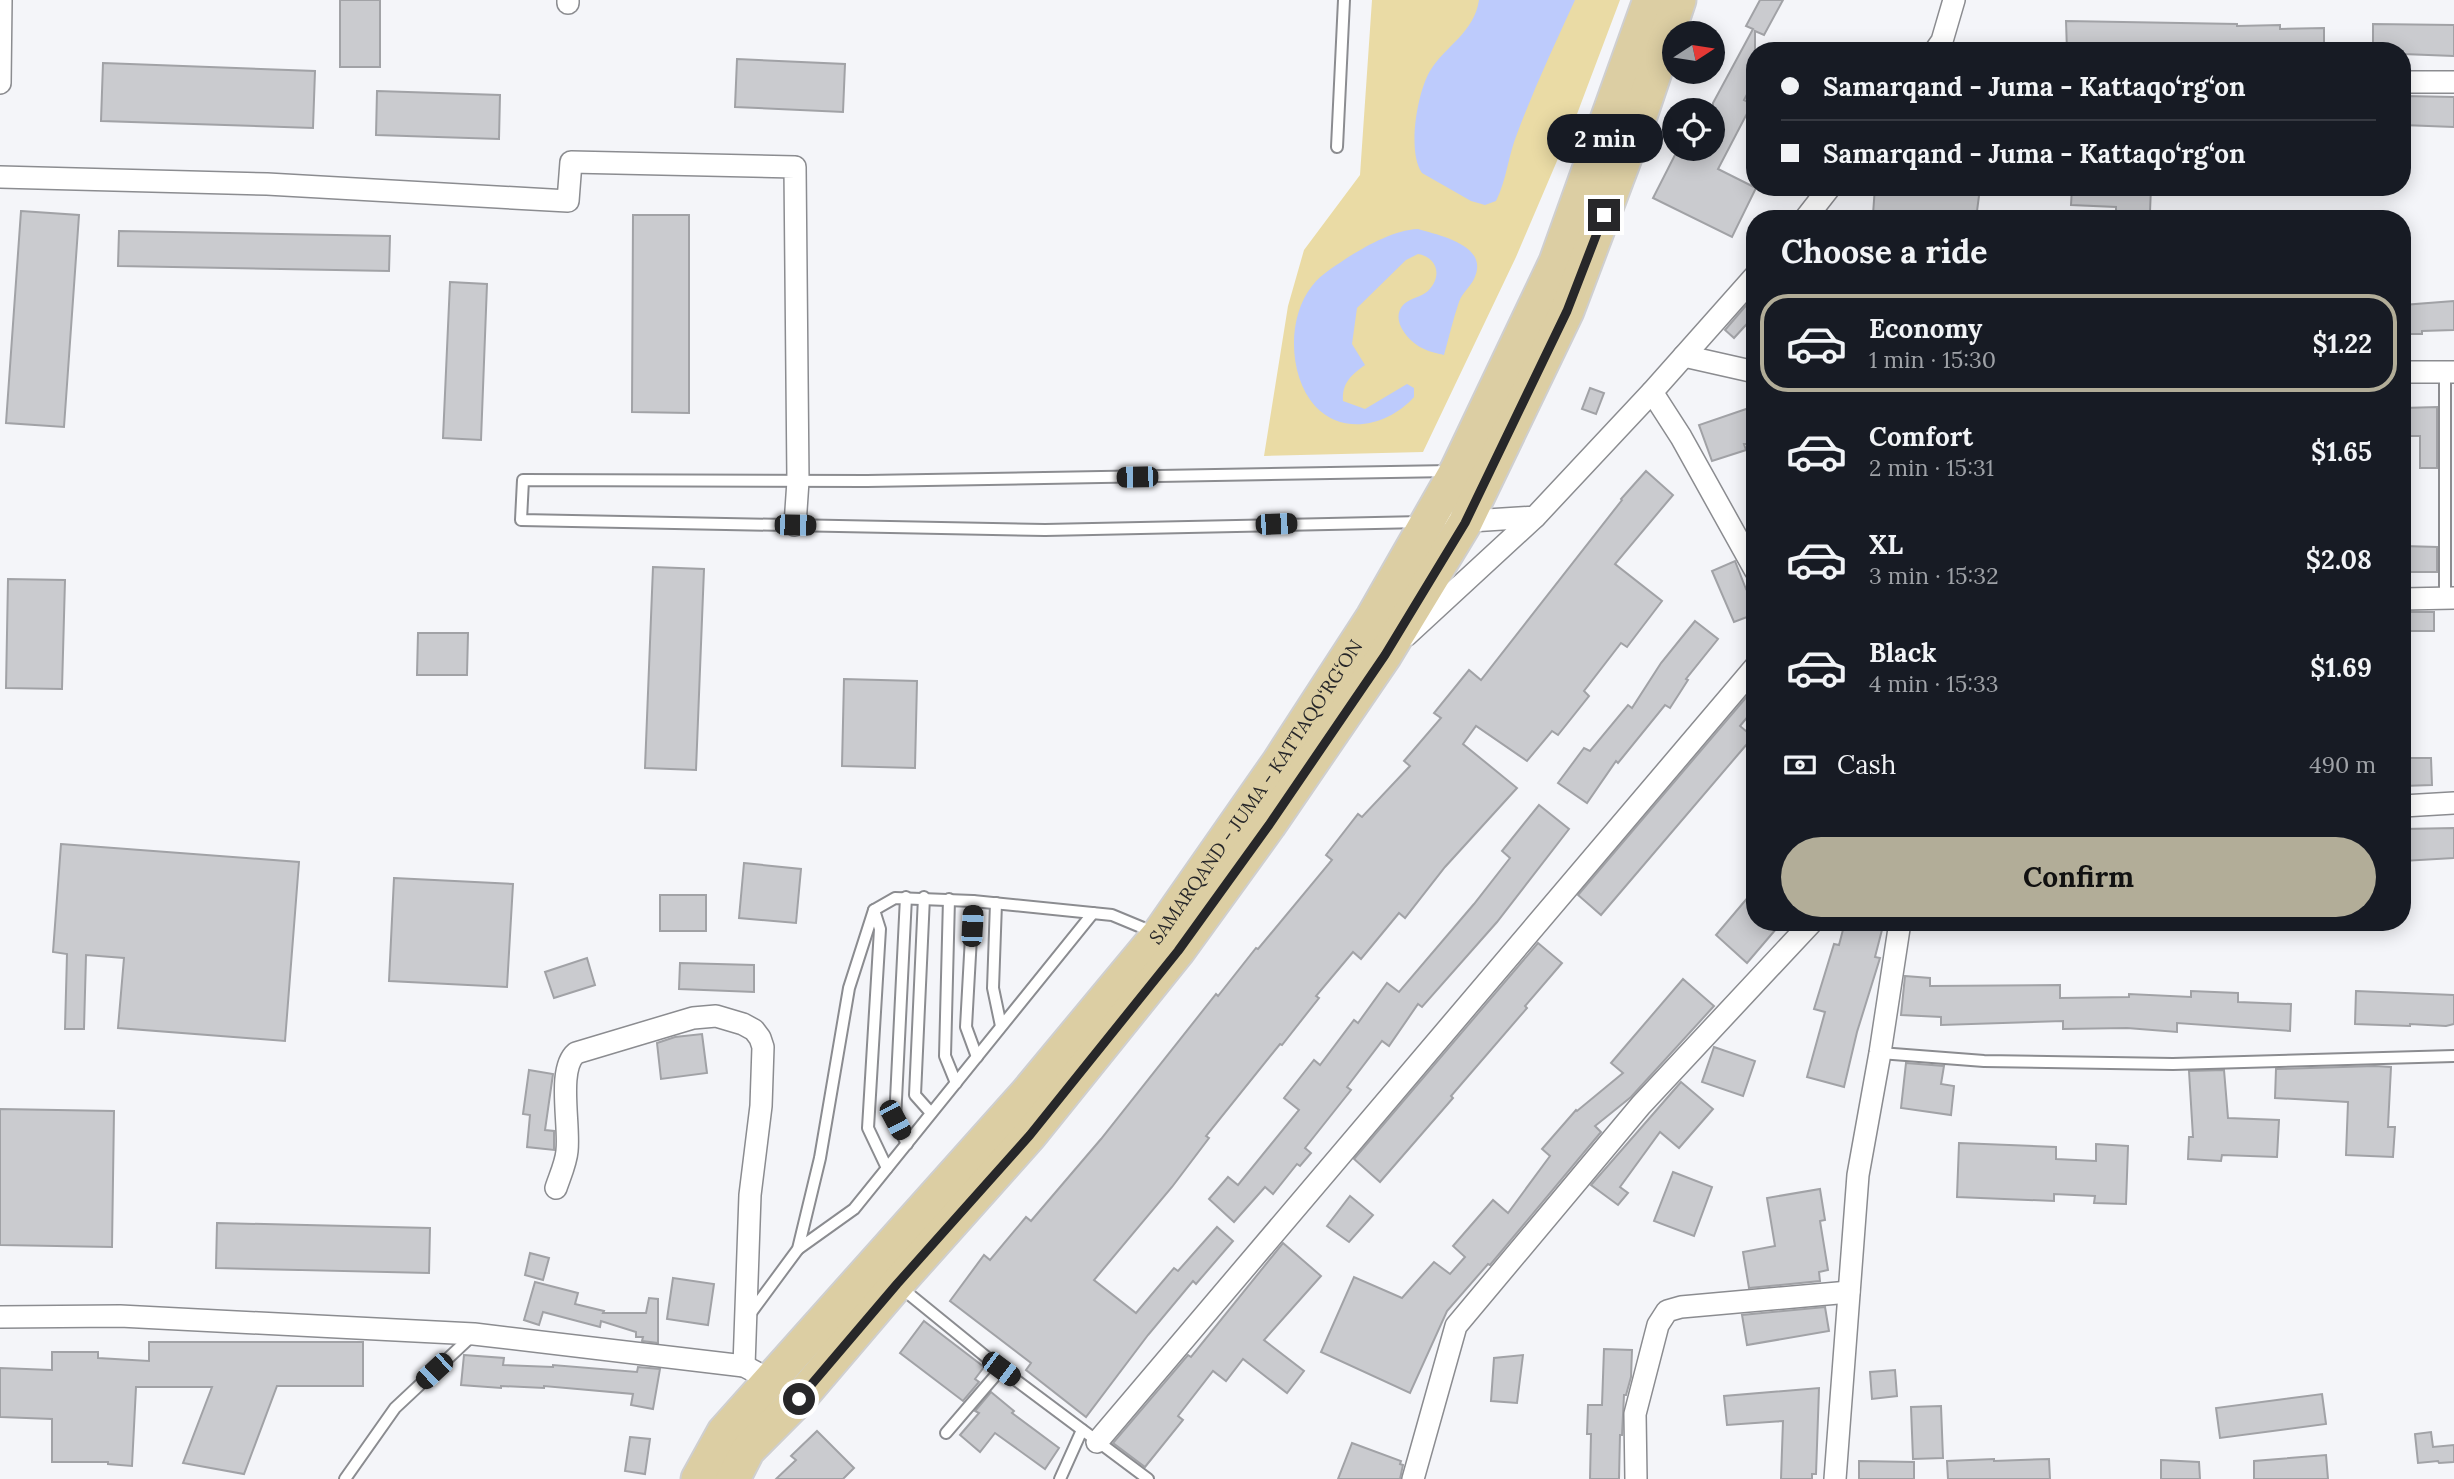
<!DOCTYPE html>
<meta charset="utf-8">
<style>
body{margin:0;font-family:Lora,serif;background:#20242c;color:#f1f3f6;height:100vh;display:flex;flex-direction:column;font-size:26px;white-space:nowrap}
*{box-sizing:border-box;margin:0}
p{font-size:23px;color:#9ea1a6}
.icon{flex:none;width:38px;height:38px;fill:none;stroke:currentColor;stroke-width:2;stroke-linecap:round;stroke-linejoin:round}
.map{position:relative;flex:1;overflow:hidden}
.details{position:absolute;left:1746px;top:210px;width:665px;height:721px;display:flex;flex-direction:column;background:#171b24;border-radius:28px;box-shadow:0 4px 18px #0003}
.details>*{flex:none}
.hud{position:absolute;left:1746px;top:42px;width:665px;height:154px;border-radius:28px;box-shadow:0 4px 18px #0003;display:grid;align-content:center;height:154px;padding:0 35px;background:#171b24}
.needle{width:46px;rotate:78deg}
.buttons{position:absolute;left:1662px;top:21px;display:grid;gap:14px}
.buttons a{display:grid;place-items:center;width:63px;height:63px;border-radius:50%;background:#171b24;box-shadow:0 4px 18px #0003;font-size:35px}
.end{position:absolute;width:32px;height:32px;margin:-16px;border:9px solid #272729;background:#fff;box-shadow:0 0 0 4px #fff}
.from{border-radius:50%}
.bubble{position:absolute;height:49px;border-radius:24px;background:#171b24;box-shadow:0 4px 18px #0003;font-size:23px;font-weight:800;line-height:49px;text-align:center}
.car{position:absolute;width:21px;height:42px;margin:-21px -10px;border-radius:9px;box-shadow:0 0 5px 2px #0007;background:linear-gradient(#222 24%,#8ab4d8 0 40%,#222 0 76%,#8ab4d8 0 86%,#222 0)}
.hud b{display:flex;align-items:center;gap:24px;height:66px;font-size:26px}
.hud b+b{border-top:2px solid #363941}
.hud i{width:18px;height:18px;background:#f1f3f6}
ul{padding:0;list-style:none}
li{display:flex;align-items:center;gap:21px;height:98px;margin:0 14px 10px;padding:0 21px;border:4px solid transparent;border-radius:28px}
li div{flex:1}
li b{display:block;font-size:26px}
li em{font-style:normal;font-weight:800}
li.on{border-color:#b2ad98}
li>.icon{width:63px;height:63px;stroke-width:1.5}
h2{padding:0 35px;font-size:32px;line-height:84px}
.pay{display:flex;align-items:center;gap:18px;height:77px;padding:0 35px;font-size:26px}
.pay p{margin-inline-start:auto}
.action{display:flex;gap:14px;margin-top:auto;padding:14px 35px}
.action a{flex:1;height:80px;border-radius:42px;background:#b2ad98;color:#111;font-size:28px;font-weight:800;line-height:80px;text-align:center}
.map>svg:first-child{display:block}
.green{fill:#eadba5}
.water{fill:#bdcbfc}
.building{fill:#cacbcf;stroke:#a1a2a6;stroke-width:2}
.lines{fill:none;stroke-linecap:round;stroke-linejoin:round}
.lane-casing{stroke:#8b8c90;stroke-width:14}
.street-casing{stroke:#8b8c90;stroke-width:24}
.primary-casing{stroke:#cfcfd0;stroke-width:37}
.lane{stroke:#fff;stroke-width:10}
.street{stroke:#fff;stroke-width:21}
.primary{stroke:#dccea3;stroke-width:33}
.route{stroke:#272729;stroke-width:9}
.labels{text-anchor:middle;stroke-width:5;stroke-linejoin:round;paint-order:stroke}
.street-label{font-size:19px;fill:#272729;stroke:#fff}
</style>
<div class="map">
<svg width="2454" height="1479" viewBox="0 0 2454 1479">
<rect width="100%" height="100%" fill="#f4f5f9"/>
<path class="green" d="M1372 0H1620L1577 114 1516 257 1423 452 1264 456 1288 306 1304 250 1360 175Z"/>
<g class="water">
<path d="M1479 0H1575C1555 44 1534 88 1517 134 1508 156 1507 179 1496 201L1485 205 1471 201 1422 173C1407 152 1417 93 1430 71 1446 45 1474 33 1479 0Z"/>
<path d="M1418 229C1442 236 1490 246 1474 279 1470 287 1462 293 1459 302 1453 319 1449 337 1444 355 1437 353 1429 352 1422 348 1408 341 1389 319 1404 304 1411 298 1421 297 1428 291 1443 276 1437 257 1418 254L1406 260 1357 308 1352 344 1365 365C1351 375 1342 383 1343 401L1365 409 1407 384 1414 388V397C1389 425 1344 437 1315 406 1288 376 1287 317 1312 286 1322 273 1337 265 1350 256 1370 244 1395 230 1418 229Z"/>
</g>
<g class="building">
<rect x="340" y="0" width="40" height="67"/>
<path d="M1760 0H1783L1764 35 1755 31V79L1744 100 1752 104 1718 169 1756 188 1732 237 1653 198 1678 149H1713V103L1753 29 1746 26Z"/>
<path d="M2066 21 2237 24V26L2280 25V29L2324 28V51H2067Z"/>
<path d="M2373 24 2454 25V56L2403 54V51H2373Z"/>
<path d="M737 59 845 64 843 112 735 107Z"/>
<path d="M103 63 315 71 313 128 101 121Z"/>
<path d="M377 91 500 95 499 139 376 135Z"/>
<path d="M2403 96 2454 97V127L2403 125Z"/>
<path d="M1875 187 1980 188 1976 219H1918L1873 214Z"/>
<path d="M2072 187H2151L2150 212 2116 211V207L2071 205Z"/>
<path d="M21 211 79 215 64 427 6 423Z"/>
<path d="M633 215H689V413L632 412Z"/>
<path d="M119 231 390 236 389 271 118 266Z"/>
<path d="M450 282 487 284 481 440 443 438Z"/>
<path d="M1755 295V315L1734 338 1725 330Z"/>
<path d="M2454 301V330L2422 331V334H2403V305Z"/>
<path d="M1590 388 1604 393 1596 414 1582 409Z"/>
<path d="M1755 406V444H1744L1746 450 1712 461 1699 425Z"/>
<path d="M2437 407V468H2420V436H2403V408Z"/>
<path d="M1646 471 1673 495 1615 564 1662 601 1627 647 1621 643 1584 691 1589 696 1558 735 1552 731 1527 761 1476 726 1463 744 1517 788 1445 867 1405 918 1399 913 1361 959 1353 952 1316 996 1319 998 1282 1045 1280 1044 1206 1136 1209 1138 1172 1187 1094 1280 1136 1313 1174 1268 1178 1271 1217 1227 1233 1241 1196 1284 1193 1281 1148 1335 1086 1417 1026 1370 1031 1363 950 1301 984 1255 990 1260 1026 1217 1031 1221 1101 1139 1216 994 1218 996 1256 948 1258 949 1332 860 1326 855 1358 814 1362 817 1410 766 1404 761 1441 718 1434 713 1469 670 1481 680 1622 500 1621 499Z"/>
<path d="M2403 546 2437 547V572H2403Z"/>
<path d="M1735 561 1746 589 1749 587 1755 602V614L1734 622 1712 571Z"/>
<path d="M653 567 704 569 696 770 645 768Z"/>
<path d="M8 579 65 580 62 689 6 688Z"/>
<rect x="2403" y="612" width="31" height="19"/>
<path d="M1695 621 1718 639 1686 679 1688 680 1670 708 1665 705 1618 763 1616 761 1587 803 1558 783 1584 748 1590 751 1628 705 1632 708 1661 663Z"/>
<path d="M418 633H468L467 675H417Z"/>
<path d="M844 679 917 681 915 768 842 766Z"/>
<path d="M1755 687V708L1740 726 1753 737 1601 915 1578 895Z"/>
<path d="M2403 758H2431L2432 785 2403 786Z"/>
<path d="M1539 805 1569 829 1497 922 1422 1007 1418 1004 1389 1046 1382 1041 1347 1087 1351 1090 1305 1148 1311 1153 1300 1166 1297 1164 1273 1194 1265 1187 1234 1222 1209 1199 1228 1177 1238 1185 1299 1110 1284 1098 1314 1060 1320 1065 1354 1020 1358 1023 1387 983 1399 992 1474 904 1510 858 1502 851Z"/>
<path d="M2454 828V858L2403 861V829Z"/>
<path d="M61 844 299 862 285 1041 118 1028 124 958 86 955 84 1029H65L67 954 53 952Z"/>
<path d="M744 863 801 869 796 923 739 918Z"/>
<path d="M394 878 513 884 507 987 389 981Z"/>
<path d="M1755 889V922H1782L1747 963 1716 935Z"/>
<rect x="660" y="895" width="46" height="36"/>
<path d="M1845 922H1884L1875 957 1880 958 1857 1032 1844 1087 1807 1077 1825 1012 1814 1009 1834 944 1839 945Z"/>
<path d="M1538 943 1562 963 1525 1006 1527 1008 1451 1096 1453 1098 1380 1182 1354 1159Z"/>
<path d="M587 958 595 985 554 998 545 972Z"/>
<path d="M680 963 754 965V992L679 989Z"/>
<path d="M1905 976 1930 978V986L2060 985V998L2129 997V994L2191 997V991L2238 993V1002L2291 1004 2290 1031 2177 1023V1032L2127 1028 2063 1029V1021L1941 1025V1017L1901 1015Z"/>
<path d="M1683 979 1714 1006 1631 1097 1595 1126 1601 1132 1490 1265 1488 1264 1447 1311 1410 1393 1321 1352 1354 1277 1402 1298 1434 1262 1450 1274 1465 1257 1453 1246 1493 1200 1508 1213 1550 1156 1542 1149 1576 1110 1577 1111 1623 1073 1611 1063Z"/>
<path d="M2356 991 2454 995V1024L2446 1026 2410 1024V1026L2355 1024Z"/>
<path d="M702 1034 707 1073 661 1079 657 1043 675 1037Z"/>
<path d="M1714 1047 1755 1061 1743 1096 1702 1082Z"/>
<path d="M1906 1063 1944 1066 1941 1084 1954 1086 1951 1115 1901 1108Z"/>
<path d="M2375 1066 2391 1067 2388 1127H2395L2393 1157 2346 1155 2348 1102 2275 1098 2276 1069Z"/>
<path d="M529 1070 553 1074 545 1130 554 1131V1150L527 1147 530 1115 523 1114Z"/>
<path d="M2224 1070 2228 1118 2279 1120 2277 1157 2222 1155 2221 1161 2188 1159 2189 1137H2193L2189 1071Z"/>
<path d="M1681 1082 1713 1109 1679 1148 1660 1132 1620 1187 1628 1193 1618 1205 1591 1185Z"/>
<path d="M0 1109 114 1111 112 1247 0 1245Z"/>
<path d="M1959 1143 2056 1147V1159L2096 1161V1144L2128 1146 2126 1204 2094 1203 2095 1196 2054 1194V1201L1957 1197Z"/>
<path d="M1673 1172 1712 1187 1694 1236 1654 1221Z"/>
<path d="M1820 1189 1825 1220 1820 1221 1828 1270 1819 1272 1820 1281 1749 1288 1743 1252 1775 1246 1767 1198Z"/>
<path d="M1350 1196 1373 1215 1349 1242 1327 1226Z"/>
<path d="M217 1223 430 1228 429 1273 216 1268Z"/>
<path d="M1283 1243 1321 1276 1264 1340 1304 1371 1287 1393 1243 1359 1226 1381 1213 1371 1178 1416 1183 1420 1145 1467 1113 1443 1188 1355 1191 1357Z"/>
<path d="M530 1253 549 1258 543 1280 525 1275Z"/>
<path d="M673 1278 714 1284 708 1325 667 1319Z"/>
<path d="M535 1282 578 1293 575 1304 604 1311 603 1313H646L649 1298 658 1299V1343L642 1341 643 1337H636V1332L601 1321 600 1327 543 1312 539 1325 524 1320Z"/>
<path d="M1825 1307 1829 1331 1747 1345 1742 1315Z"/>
<path d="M924 1321 984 1367 975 1379 979 1382 963 1401 900 1353Z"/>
<path d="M149 1342H363V1386H277L244 1474 183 1463 212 1387H136L132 1466 108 1464V1462H52V1419L0 1417V1368L52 1370V1352H98V1358L149 1361Z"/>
<path d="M1604 1349 1632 1350 1631 1377 1626 1395H1624L1622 1435H1620L1619 1479H1590L1591 1434H1587L1588 1405H1602Z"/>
<path d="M464 1355 504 1358 503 1365 553 1367V1365L637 1372 638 1367 660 1369 653 1409 631 1405 633 1394 544 1386V1388L501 1386V1388L461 1385Z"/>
<path d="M1523 1355 1517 1403 1491 1401 1494 1358Z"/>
<path d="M1895 1370 1897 1396 1872 1399 1870 1372Z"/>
<path d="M1819 1388 1816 1474H1812V1479H1781L1783 1421 1727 1425 1724 1396Z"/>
<path d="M991 1392 1014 1411 1012 1413 1059 1448 1045 1469 995 1433 980 1452 960 1435 979 1413 975 1411Z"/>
<path d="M2322 1394 2326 1424 2220 1438 2216 1408Z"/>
<path d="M1941 1406 1943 1458 1913 1459 1911 1407Z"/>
<path d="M817 1431 854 1468 843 1479H776L796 1460 791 1456Z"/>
<path d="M2431 1432 2433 1447 2454 1445V1462L2439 1463 2438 1461 2418 1463 2415 1434Z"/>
<path d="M630 1437 650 1439 645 1474 625 1471Z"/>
<path d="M1352 1443 1401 1461 1400 1464 1403 1465 1400 1479H1338Z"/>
<path d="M2326 1455 2328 1479H2254V1461Z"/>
<path d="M1994 1459V1461L2049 1459 2050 1479H1948L1947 1461Z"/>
<path d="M2161 1460 2199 1462 2200 1479H2161Z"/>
<path d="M1859 1461 1914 1462V1479H1859Z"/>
</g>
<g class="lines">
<g class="lane-casing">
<g id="lane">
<path d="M1337 147 1344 0"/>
<path d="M2445 372V598"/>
<path d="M1422 522 1045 530 521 520 523 480 867 481 1451 471"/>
<path d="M906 897 895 1120 907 1144"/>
<path d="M924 897 915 1095 931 1113"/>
<path d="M949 899 945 1056 956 1083"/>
<path d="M973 901 966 1027 977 1057"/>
<path d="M996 903 993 988 1001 1026"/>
<path d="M874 910 880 929 868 1128 887 1168"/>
<path d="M1880 1053 1984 1061 2173 1064 2454 1056"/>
<path d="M798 1249 854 1209 1093 913"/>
<path d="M899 1286 1001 1369 1148 1479"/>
<path d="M750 1314 798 1249 820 1158 849 988 874 910 895 898 973 901 1112 915 1153 932"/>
<path d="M946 1433 1001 1369"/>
<path d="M345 1479 395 1408 474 1334"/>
<path d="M1060 1479 1082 1430"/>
</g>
</g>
<g class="street-casing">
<g id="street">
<path d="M568 3V0"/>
<path d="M1935 51 1942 41 1954 0"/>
<path d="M2403 82H2454"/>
<path d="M0 83 1 0"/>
<path d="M0 177 267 184 568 201 571 162 795 167 798 481 795 525"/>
<path d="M1805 219 1830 187"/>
<path d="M1684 356 1755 372"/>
<path d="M2403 372H2454"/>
<path d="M1652 392 1681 437 1755 570"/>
<path d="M1455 522 1535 517 1652 392 1755 276"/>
<path d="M2403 599 2454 598"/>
<path d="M1407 635 1535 517"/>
<path d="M2403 806 2454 803"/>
<path d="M556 1188C560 1176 566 1163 567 1151 570 1124 557 1069 576 1053L693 1018 716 1016 743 1024 754 1030 760 1038 763 1047 761 1106 750 1195 744 1366"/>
<path d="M0 1317 120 1316 474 1334 744 1366 780 1385"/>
<path d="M1097 1442 1755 667"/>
<path d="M1413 1479 1456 1326 1641 1105 1812 922"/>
<path d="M1636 1479 1635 1414 1658 1325 1667 1311 1681 1307 1849 1292"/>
<path d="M1835 1479 1858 1175 1880 1053 1900 922"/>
</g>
</g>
<g class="primary-casing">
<g id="primary">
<path id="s1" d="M698 1479 724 1432 1027 1093 1159 934 1279 762 1373 617 1457 470 1556 262 1650 0"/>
<path d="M733 1479 748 1450 799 1399 897 1284 1030 1135 1178 951 1269 825 1385 655 1465 523 1567 311 1635 131 1679 0"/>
</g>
</g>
<use href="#lane" class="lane"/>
<use href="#street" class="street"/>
<use href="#primary" class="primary"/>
</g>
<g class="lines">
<path class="route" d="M799 1399 897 1284 1030 1135 1178 951 1269 825 1385 655 1465 523 1567 311 1604 215"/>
</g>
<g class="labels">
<g class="street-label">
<text dy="7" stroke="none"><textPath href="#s1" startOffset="887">SAMARQAND - JUMA - KATTAQO‘RG‘ON</textPath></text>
</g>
</g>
</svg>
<div class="buttons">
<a><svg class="needle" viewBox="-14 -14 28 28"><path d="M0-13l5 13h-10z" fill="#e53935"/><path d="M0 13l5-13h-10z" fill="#9ea1a6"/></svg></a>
<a><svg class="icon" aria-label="locate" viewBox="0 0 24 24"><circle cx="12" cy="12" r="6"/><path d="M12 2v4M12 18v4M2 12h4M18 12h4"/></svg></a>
</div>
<i class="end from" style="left:799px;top:1399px"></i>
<i class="end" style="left:1604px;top:215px"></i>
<div class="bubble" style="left:1547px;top:114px;width:116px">2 min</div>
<i class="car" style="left:1137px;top:477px;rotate:269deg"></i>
<i class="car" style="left:1276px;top:524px;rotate:88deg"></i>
<i class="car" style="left:795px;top:525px;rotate:91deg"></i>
<i class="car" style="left:972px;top:926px;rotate:3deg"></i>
<i class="car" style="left:895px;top:1120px;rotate:152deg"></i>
<i class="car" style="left:1001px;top:1369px;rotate:127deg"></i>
<i class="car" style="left:434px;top:1371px;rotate:227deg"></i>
<div class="hud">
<b><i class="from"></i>Samarqand - Juma - Kattaqo‘rg‘on</b>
<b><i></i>Samarqand - Juma - Kattaqo‘rg‘on</b>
</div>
<section class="details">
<h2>Choose a ride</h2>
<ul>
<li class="on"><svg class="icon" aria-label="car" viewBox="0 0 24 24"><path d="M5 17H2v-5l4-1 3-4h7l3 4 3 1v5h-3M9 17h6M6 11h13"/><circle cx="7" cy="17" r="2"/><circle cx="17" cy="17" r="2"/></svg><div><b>Economy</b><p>1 min · 15:30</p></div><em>$1.22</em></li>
<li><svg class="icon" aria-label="car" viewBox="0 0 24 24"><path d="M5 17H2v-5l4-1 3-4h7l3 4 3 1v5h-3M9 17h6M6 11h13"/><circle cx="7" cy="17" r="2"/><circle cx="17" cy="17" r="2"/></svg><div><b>Comfort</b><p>2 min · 15:31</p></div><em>$1.65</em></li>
<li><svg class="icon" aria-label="car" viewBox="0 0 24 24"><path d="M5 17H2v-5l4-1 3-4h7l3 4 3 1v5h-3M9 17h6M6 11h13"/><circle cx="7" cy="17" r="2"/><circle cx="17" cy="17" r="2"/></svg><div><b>XL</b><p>3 min · 15:32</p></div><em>$2.08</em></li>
<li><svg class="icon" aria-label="car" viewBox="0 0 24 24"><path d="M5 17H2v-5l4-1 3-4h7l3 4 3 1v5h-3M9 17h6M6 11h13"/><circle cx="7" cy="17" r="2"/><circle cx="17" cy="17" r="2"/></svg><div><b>Black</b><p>4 min · 15:33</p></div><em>$1.69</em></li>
</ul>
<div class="pay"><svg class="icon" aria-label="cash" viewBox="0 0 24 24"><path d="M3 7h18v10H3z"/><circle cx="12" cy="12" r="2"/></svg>Cash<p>490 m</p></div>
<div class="action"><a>Confirm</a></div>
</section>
</div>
